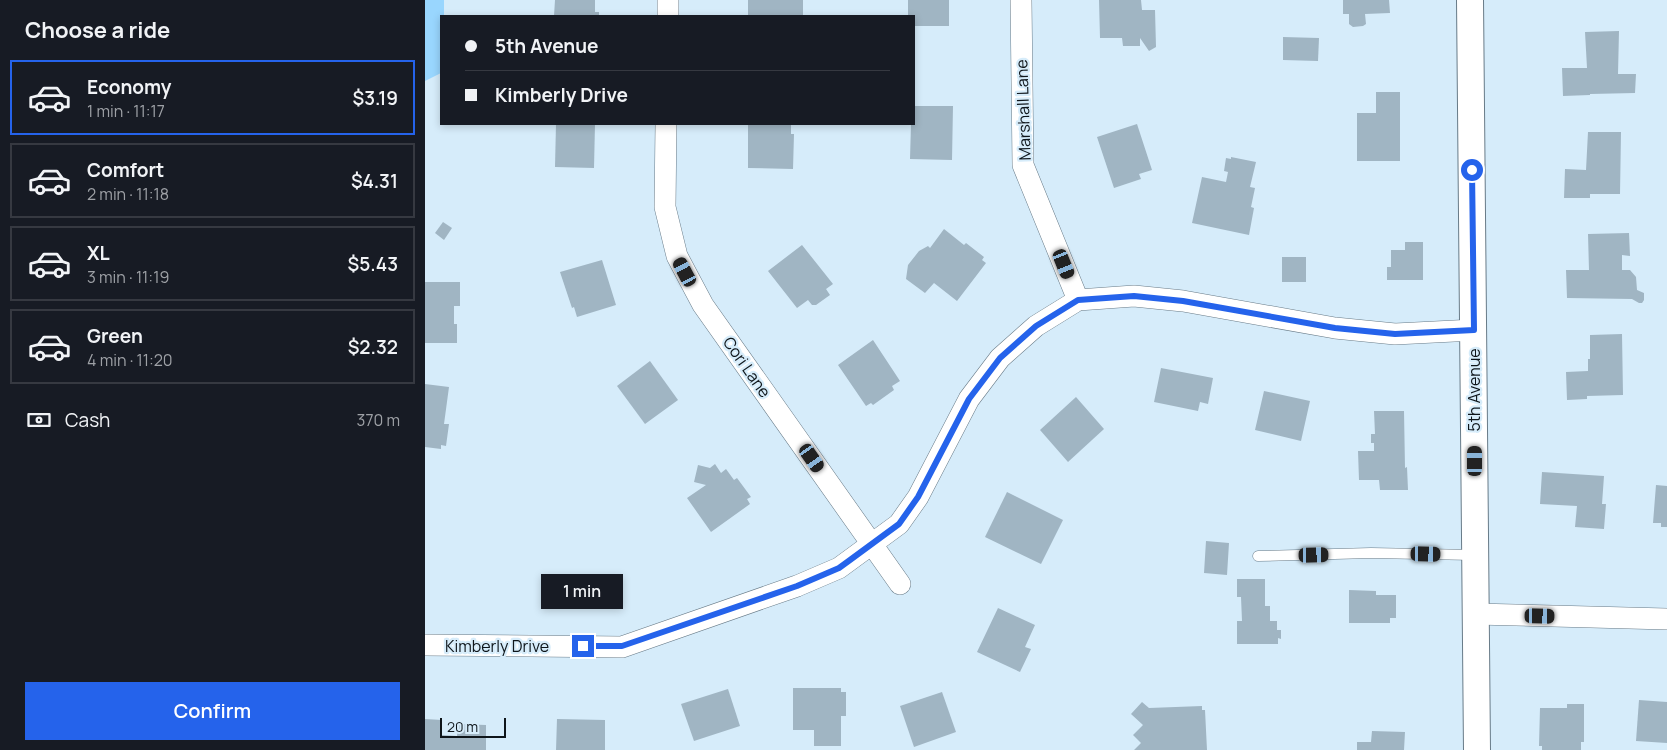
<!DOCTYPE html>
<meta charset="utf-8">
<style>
body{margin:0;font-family:Manrope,sans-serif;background:#242831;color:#f1f3f6;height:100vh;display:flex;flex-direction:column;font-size:19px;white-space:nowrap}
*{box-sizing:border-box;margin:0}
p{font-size:16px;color:#9ea1a6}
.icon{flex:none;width:28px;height:28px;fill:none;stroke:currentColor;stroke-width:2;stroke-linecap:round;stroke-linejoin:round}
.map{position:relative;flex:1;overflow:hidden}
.drawer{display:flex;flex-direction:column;background:#171b24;width:425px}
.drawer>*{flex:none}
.top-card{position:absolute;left:15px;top:15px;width:475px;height:110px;border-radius:0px;box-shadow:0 2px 8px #0003;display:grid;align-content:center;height:110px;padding:0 25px;background:#171b24}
.scale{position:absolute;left:15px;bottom:12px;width:66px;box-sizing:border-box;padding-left:5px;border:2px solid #0e151a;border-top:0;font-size:14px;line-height:18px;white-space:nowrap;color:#0e151a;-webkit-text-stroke:4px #d6ecfa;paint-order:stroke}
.end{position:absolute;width:22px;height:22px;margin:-11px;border:6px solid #2563eb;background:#fff;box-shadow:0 0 0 2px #fff}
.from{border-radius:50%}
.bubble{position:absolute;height:35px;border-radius:0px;background:#171b24;box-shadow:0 2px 8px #0003;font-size:16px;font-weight:600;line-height:35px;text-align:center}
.car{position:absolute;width:15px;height:30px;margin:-15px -8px;border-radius:6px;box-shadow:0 0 4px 1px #0007;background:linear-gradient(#222 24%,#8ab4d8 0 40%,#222 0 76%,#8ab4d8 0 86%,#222 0)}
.top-card b{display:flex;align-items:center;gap:18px;height:48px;font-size:19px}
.top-card b+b{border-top:1px solid #363941}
.top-card i{width:12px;height:12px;background:#f1f3f6}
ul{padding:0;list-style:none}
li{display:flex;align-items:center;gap:15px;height:75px;margin:0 10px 8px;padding:0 15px;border:2px solid #363941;border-radius:0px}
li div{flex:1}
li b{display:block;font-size:19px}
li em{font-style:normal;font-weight:600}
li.on{border-color:#2563eb}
li>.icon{width:45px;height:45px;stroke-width:1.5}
h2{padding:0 25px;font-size:22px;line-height:60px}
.pay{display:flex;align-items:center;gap:12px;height:55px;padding:0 25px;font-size:19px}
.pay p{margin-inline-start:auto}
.button{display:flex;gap:10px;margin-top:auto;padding:10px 25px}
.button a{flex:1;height:58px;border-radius:0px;background:#2563eb;color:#fff;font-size:20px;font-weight:600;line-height:58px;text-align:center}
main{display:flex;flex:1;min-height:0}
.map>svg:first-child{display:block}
.green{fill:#99d6fe}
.building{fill:#a0b5c3}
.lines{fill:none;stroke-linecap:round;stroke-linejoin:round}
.service-casing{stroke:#687b88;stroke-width:11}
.minor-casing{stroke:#687b88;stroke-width:22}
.tertiary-casing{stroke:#687b88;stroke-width:28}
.service{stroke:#fff;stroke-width:10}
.minor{stroke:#fff;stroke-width:21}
.tertiary{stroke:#fff;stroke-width:26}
.route{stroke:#2563eb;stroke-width:6}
.labels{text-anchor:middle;stroke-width:4.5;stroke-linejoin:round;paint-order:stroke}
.street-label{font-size:16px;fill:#0e151a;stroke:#d6ecfa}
</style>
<main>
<section class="drawer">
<h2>Choose a ride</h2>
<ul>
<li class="on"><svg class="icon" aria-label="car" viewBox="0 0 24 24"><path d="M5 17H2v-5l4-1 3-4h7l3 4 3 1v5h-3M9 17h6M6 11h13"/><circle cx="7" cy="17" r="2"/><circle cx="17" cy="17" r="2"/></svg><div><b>Economy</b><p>1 min · 11:17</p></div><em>$3.19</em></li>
<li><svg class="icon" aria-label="car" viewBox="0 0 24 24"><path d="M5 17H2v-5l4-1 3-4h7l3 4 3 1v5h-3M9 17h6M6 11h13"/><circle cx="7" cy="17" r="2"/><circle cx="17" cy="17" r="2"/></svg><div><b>Comfort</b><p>2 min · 11:18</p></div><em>$4.31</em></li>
<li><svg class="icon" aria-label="car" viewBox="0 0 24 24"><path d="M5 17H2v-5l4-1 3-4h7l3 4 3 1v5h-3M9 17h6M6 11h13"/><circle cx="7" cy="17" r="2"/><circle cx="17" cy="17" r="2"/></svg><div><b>XL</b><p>3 min · 11:19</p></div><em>$5.43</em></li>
<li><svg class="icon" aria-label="car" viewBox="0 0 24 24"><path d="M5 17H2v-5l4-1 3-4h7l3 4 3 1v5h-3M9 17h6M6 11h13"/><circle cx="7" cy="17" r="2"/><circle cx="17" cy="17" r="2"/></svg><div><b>Green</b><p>4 min · 11:20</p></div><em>$2.32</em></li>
</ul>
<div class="pay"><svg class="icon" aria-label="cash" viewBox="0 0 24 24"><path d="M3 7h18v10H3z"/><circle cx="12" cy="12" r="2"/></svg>Cash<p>370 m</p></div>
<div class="button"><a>Confirm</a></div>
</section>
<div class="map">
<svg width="1242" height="750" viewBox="0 0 1242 750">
<rect width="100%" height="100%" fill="#d6ecfa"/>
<path class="green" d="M0 0H19V16H16V73L0 81Z"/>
<g class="building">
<path d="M130 0H170V12H174V16H129Z"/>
<rect x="323" y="0" width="55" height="16"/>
<path d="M483 0H524V26H489V16H483Z"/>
<path d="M674 0H716L717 10H730L731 47 724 51 715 38V46H698L697 38H675Z"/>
<path d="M918 0H964L965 13 940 14 941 24 938 26 928 27 924 24V14H918Z"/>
<path d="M1194 31 1193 74H1211L1210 93 1165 94V95L1138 96 1137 68H1162L1160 32Z"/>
<path d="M858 37 894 38 893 61 858 60Z"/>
<path d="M951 92H975V161H932V113H951Z"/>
<path d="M489 106H528L527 160 485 159 486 124H489Z"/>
<path d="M131 124H170L169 168 130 167Z"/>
<path d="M323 124H366V134H369L368 169 323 168Z"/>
<path d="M712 124 727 170 714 174 716 179 689 188 672 137Z"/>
<path d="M1163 132H1196L1195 194H1165V198H1139L1140 169 1161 170Z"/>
<path d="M806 157 831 162 825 187 830 188 826 207 829 208 824 235 767 223 777 177 801 182 803 172 799 171 801 158 806 159Z"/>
<path d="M18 222 27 228 19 240 10 233Z"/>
<path d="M519 229 539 245 541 243 559 257 557 260 561 263 532 301 509 283 500 293 481 279 483 265 494 251 503 246 505 248Z"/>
<path d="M1204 233 1205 256 1197 255V270H1205L1211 277 1212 290 1219 293V300L1217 303H1214L1207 299 1142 298 1141 270H1164L1163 234Z"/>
<path d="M980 242H998V280H962V267H966V250H980Z"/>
<path d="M377 245 408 284 401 289 405 295 391 305H387L383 300 372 308 343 271Z"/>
<rect x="857" y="257" width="24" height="25"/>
<path d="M177 260 191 305 152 317 149 307 147 308 135 272Z"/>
<path d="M0 282H35V306H29V324H32V343H0Z"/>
<path d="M1197 334 1198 395 1162 396V399L1142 400 1141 372 1163 371V359H1165V335Z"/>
<path d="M448 340 475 381 467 386 469 390 448 405 446 403 441 406 413 365Z"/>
<path d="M225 361 253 400 220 424 192 386Z"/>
<path d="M736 368 788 378 783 404 775 402 773 411 729 402Z"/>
<path d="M0 384 24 387 19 424H24L21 446 16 445V449L0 447Z"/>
<path d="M839 391 885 401 876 441 830 430Z"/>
<path d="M651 397 679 429 643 462 615 430Z"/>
<path d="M949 411H979L980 468 982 467 983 490H955L954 480H934L933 451H949V443H946V434H950Z"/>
<path d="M290 464 296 473 301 469 309 480 312 478 326 497 322 499 325 504 286 532 262 498 281 485 269 482 273 465 285 468Z"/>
<path d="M1117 472 1179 476 1177 504H1181L1179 529 1150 527 1152 506 1115 504Z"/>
<path d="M1231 485 1242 486V527H1236V523H1228Z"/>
<path d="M582 492 638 520 616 564 560 537Z"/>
<path d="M781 541 804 543 802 575 779 573Z"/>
<path d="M812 579H840V606H845V621H852V630H856V639L853 638V644H812V621H817L816 597H812Z"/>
<path d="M924 590 951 591V595H971V618H965V623H924Z"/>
<path d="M573 608 610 625 600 647 606 649 595 672 552 652Z"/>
<path d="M368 688H416V692H421V716H416V746H389V730H368Z"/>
<path d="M303 689 315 726 269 741 256 704Z"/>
<path d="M517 692 531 732 489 747 475 706Z"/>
<path d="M1214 700 1242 702V743L1211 741Z"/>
<path d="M717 702 724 708 777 706V710H780L782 750H709L716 743 708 735 718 725 706 714Z"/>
<path d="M1142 704H1159V742H1156V750H1117V746H1114L1115 708H1142Z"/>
<path d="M0 719 17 720V735L32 736 33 724 61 725V750H0Z"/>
<path d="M132 719 180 720V750H131Z"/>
<path d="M947 731 980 732 979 750H932V742H946Z"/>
</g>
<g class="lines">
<g class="service-casing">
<path id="service" d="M833 556 946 553 1049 555"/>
</g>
<g class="minor-casing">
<g id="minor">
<path d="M596 0 598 165 653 300"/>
<path d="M243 16V0"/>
<path d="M241 124 240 207 252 256 278 305 475 584"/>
<path d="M1050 614 1242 619"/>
<path d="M0 645 197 647 372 586 414 568 474 524 493 497 544 399 575 358 611 326 653 300 709 296 758 301 910 328 970 334 1049 330"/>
</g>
</g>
<g class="tertiary-casing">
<path id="tertiary" d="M1045 0 1052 750"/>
</g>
<use href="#service" class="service"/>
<use href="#minor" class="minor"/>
<use href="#tertiary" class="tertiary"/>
</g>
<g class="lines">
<path class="route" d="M158 646H197L372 586 414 568 425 560 474 524 493 497 544 399 575 358 611 326 653 300 709 296 758 301 910 328 970 334 1049 330 1047 170"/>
</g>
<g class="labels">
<g class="street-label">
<text transform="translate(598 110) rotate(-92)" y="6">Marshall Lane</text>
<text transform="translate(322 367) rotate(55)" y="6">Cori Lane</text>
<text transform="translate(1049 390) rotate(-90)" y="6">5th Avenue</text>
<text x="72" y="652">Kimberly Drive</text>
</g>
</g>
</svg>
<div class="scale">20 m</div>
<i class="end from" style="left:1047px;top:170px"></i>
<i class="end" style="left:158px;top:646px"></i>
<div class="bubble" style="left:116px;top:574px;width:82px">1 min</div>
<i class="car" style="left:639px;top:264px;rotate:158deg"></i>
<i class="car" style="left:260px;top:272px;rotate:332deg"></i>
<i class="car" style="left:387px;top:458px;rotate:145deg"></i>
<i class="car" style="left:1050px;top:461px;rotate:0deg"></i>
<i class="car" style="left:1001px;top:554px;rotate:91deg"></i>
<i class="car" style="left:889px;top:555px;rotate:89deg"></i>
<i class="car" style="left:1115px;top:616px;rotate:91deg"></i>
<div class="top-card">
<b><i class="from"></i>5th Avenue</b>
<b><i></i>Kimberly Drive</b>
</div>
</div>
</main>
